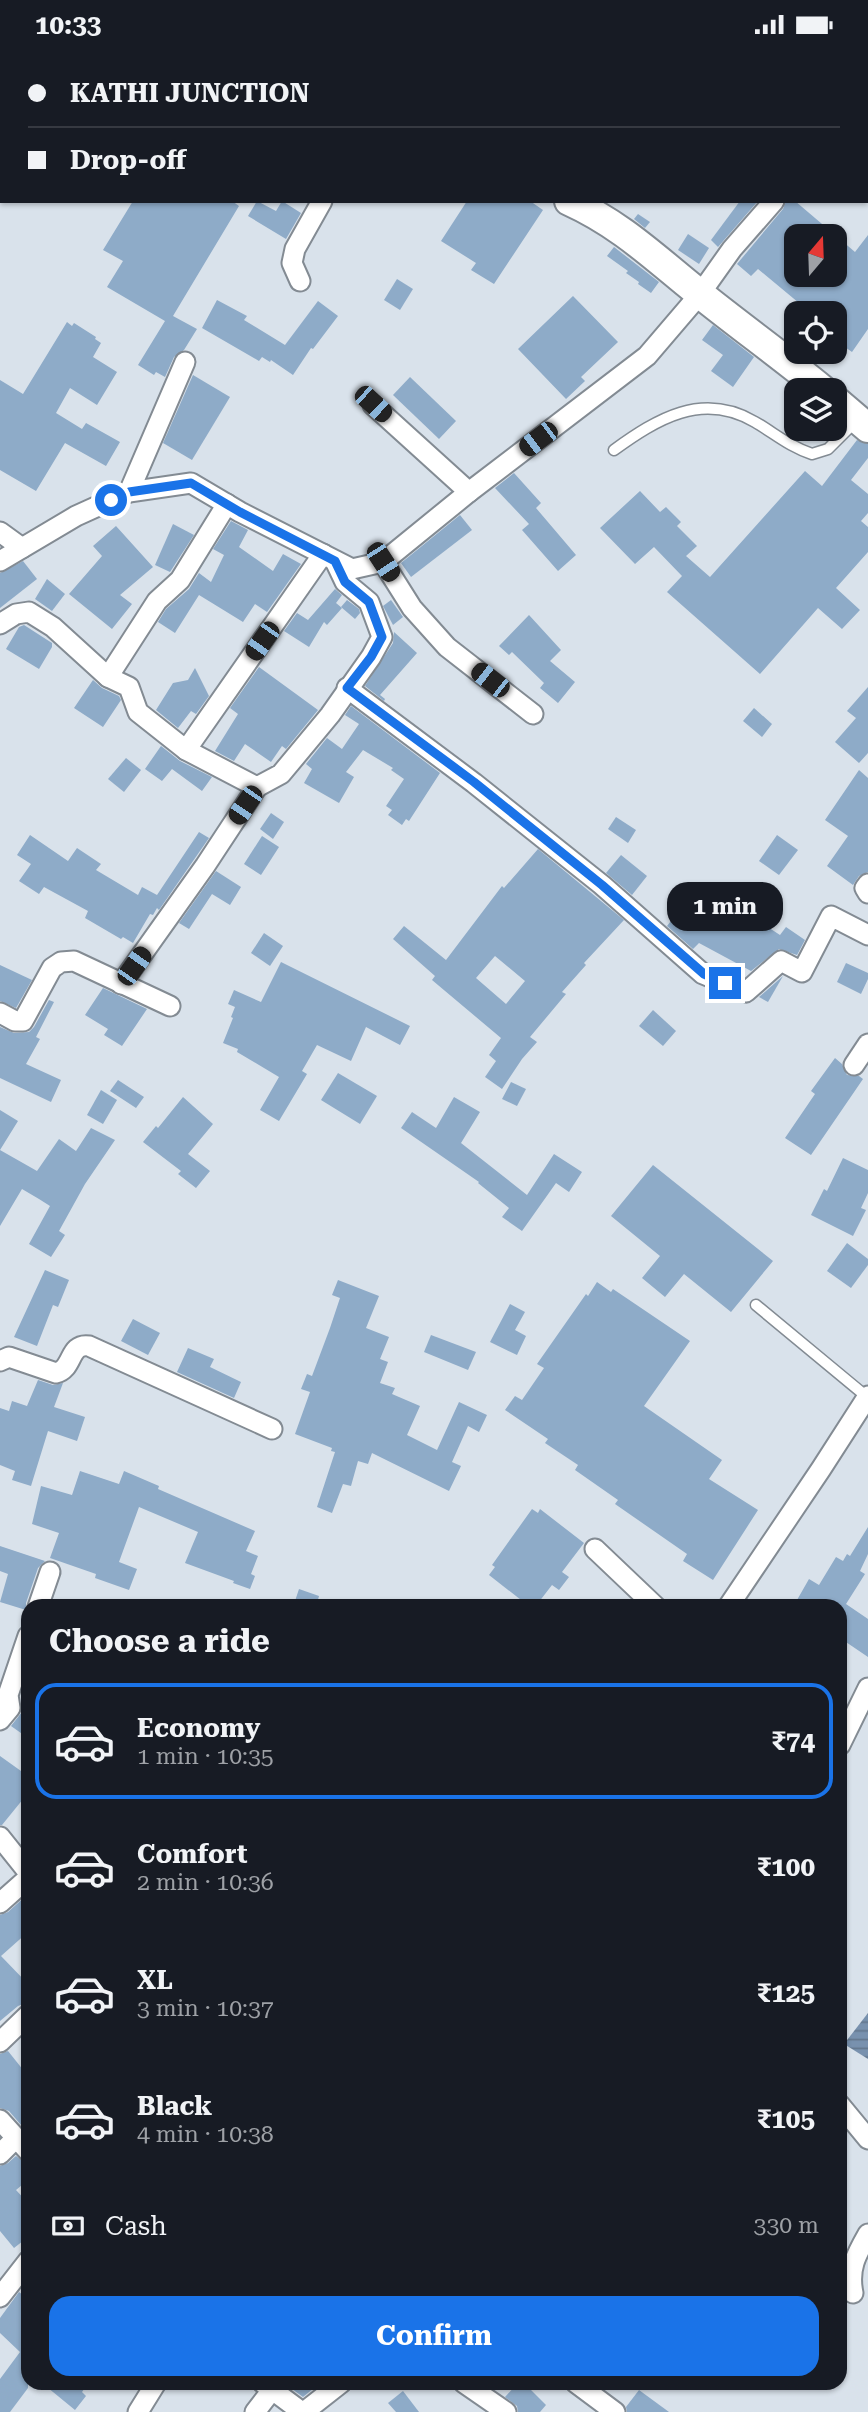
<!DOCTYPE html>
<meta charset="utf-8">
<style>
body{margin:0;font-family:"Roboto Serif",serif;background:#20242c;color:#f1f3f6;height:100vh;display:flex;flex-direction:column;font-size:26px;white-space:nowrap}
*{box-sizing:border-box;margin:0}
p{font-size:23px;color:#9ea1a6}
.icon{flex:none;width:38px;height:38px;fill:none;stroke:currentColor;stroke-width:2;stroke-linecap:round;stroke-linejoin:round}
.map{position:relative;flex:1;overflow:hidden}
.drawer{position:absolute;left:21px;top:1550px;width:826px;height:791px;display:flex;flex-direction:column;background:#171b24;border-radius:21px;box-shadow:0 2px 5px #0004}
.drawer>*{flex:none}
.guide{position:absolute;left:0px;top:0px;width:868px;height:154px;box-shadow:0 2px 5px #0004;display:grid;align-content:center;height:154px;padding:0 28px;background:#171b24}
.needle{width:46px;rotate:19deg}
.buttons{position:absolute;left:784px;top:175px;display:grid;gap:14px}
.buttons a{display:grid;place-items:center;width:63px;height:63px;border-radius:14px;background:#171b24;box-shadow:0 2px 5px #0004;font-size:35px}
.end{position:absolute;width:32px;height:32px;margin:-16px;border:9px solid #1a73e8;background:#fff;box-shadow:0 0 0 4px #fff}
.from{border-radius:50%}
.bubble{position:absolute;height:49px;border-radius:21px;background:#171b24;box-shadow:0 2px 5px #0004;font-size:23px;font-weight:700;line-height:49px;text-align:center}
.car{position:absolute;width:21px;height:42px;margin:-21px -10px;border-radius:9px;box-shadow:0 0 5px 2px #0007;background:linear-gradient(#222 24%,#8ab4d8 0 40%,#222 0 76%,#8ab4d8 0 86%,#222 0)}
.guide b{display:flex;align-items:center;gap:24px;height:66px;font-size:26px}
.guide b+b{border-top:2px solid #363941}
.guide i{width:18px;height:18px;background:#f1f3f6}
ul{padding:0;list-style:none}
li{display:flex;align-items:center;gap:21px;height:116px;margin:0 14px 10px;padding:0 14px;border:4px solid transparent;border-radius:21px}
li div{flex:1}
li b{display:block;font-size:26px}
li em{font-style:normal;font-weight:700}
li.selected{border-color:#1a73e8}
li>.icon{width:63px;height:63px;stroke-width:1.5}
h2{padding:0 28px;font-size:32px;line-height:84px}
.pay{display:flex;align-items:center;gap:18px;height:77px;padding:0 28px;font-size:26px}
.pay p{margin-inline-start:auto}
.button{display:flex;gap:14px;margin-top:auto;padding:14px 28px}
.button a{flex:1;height:80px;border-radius:21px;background:#1a73e8;color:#fff;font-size:28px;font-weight:700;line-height:80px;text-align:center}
.status{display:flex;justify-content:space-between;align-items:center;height:49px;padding:0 35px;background:#171b24;direction:ltr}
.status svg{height:19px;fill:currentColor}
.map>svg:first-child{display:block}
.water{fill:url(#water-rules)}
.building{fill:#8eabc8;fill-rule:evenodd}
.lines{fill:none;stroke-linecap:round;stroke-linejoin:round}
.lane-casing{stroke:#838b93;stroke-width:13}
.street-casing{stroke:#838b93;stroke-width:23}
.secondary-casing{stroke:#838b93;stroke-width:32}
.lane{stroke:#fff;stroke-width:10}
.street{stroke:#fff;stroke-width:19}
.secondary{stroke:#fff;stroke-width:28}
.route{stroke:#1a73e8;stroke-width:9}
</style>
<div class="status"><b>10:33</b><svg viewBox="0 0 49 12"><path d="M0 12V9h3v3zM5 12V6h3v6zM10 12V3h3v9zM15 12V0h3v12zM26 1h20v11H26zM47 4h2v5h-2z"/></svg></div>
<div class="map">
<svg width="868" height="2363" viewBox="0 0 868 2363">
<defs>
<pattern id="water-rules" width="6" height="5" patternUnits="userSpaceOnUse" patternTransform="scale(1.75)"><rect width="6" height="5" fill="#7891ae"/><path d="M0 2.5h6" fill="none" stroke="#63778e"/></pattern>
</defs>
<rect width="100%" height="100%" fill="#d9e2eb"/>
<path class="water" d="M868 1964V2010L844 1995Z"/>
<g class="building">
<path d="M133 152H232L239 157 173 267 197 280 184 301 174 308 165 328 156 323 154 326 138 316 165 272 107 238 123 212 103 201Z"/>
<path d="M257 152 276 162 282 152 301 164 286 190 248 167Z"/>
<path d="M467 152H530L543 161 494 235 471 221 476 214 441 192Z"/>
<path d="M740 152H758L718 198 711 191Z"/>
<path d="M786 152H795L855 203 868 186V280L852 303 835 291V264H811L758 220 751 227 737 215 783 160ZM796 187H835V226H796Z"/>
<path d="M638 165 650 173 645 179 634 170Z"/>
<path d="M688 185 709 199 699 215 678 201Z"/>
<path d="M614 198 659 233 651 244 638 235 639 233 626 224 628 222 607 207Z"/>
<path d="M397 230 413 240 400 261 384 251Z"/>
<path d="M573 247 618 293 581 328 585 332 566 350 518 300Z"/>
<path d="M217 251 247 267 244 271 285 296 318 252 338 267 313 300 311 299 293 326 271 311 270 313 262 308 259 312 202 279Z"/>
<path d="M67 273 72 277 74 274 96 288 95 290 101 294 93 308 117 323 97 356 70 339 56 364 82 380 86 374 120 393 106 417 65 394 36 442 0 421V331L23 345Z"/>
<path d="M713 276 754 308 733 338 711 322 723 306 702 291Z"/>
<path d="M193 326 230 348 192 411 163 394Z"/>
<path d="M410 328 456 372 439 390 393 346Z"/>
<path d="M857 391 868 395V409L851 431 868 445V464L861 472 868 478V503L836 539 860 561 842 580 818 559 760 625 667 543 682 527 654 498 635 515 600 479 640 442 660 463 666 458 681 473 677 477 697 497 686 507 710 528 805 422 822 437Z"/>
<path d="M514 424 541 454 536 459 576 506 558 522 522 481 529 475 495 439Z"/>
<path d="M460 466 472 481 411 528 401 514Z"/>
<path d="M231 472 248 481 239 498 273 522 283 505 301 515 267 563 255 555 243 573 199 546 175 584 158 573 166 560 189 540 199 524 211 533 224 506 213 500Z"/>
<path d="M173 475 194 486 170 523 155 516Z"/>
<path d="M116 477 153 518 120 546 132 555 112 580 69 545 102 507 93 497Z"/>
<path d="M23 512 37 530 0 559V524Z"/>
<path d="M47 530 65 545 52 562 35 550Z"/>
<path d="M335 540 342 546 336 554 342 559 327 576 324 573 309 598 284 582 297 564 308 571Z"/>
<path d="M347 551 359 560 360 564 355 570 341 558Z"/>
<path d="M391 551 403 568 393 576 383 557Z"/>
<path d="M529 566 561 601 550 612 575 633 558 654 540 639 544 634 512 603 509 606 499 597Z"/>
<path d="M24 576 52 594V598L39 620 6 600 19 578Z"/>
<path d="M394 583 417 604 380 646 385 650 384 652 365 637 393 594Z"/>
<path d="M259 618 318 661 286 700 282 697 271 713 245 695 234 712 215 702 238 665 230 659Z"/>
<path d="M195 619 209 647 196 665 191 662 178 679 156 661 173 634 188 631Z"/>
<path d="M93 631 102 639 119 647 121 651 103 678 74 659Z"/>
<path d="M868 638V704L859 714 835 693 856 669 847 662Z"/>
<path d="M351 657 440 724 409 772 406 770 402 776 388 766 392 761 386 757 404 730 391 721 393 719 363 701 346 723 354 728 339 754 304 734 312 720 306 715 327 689 342 700 359 675 345 666Z"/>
<path d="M754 659 772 675 762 688 743 672Z"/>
<path d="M161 697 180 712 212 728 202 742 172 720 162 732 145 720Z"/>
<path d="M126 709 141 721 124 743 108 730Z"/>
<path d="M859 721 868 729V823L859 827 853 836 827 817 848 787 825 771Z"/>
<path d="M271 764 284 773 273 790 260 780Z"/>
<path d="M616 768 636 781 628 794 608 780Z"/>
<path d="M199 783 209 789 159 861 157 859 153 866 150 865 133 894 123 888 121 890 85 869 88 862 44 838 39 845 19 832 31 815 17 806 30 786 68 812 77 799 101 815 96 821 138 846 142 838 157 846Z"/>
<path d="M777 786 798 801 779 826 759 812Z"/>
<path d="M262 787 279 798 261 826 244 815Z"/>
<path d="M538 800 624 871 584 914 586 916 562 943 566 945 530 988 537 993 522 1010 502 1040 485 1028 496 1012 489 1006 501 989 432 931 435 927 393 890 404 877 446 911 502 837 504 839ZM495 907 525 932 506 955 476 929Z"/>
<path d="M621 806 647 827 632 846 606 824Z"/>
<path d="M216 822 241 838 230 856 212 845 189 880 179 874Z"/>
<path d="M753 842 766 849 757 871 780 886 786 878 805 891 797 906 779 900 751 922 699 894 693 900 667 877 684 855 713 878 731 847 746 856Z"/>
<path d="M264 884 283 897 270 917 251 904Z"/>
<path d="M281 913 410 977 400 996 366 978 351 1012 317 996 302 1022 307 1025 279 1072 260 1061 279 1028 237 1003 238 1000 223 994 233 969 231 968 235 958 228 955 234 941 261 953Z"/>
<path d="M846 914 868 924V930L861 945 837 933Z"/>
<path d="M0 916 32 931 16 959 0 952Z"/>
<path d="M783 927 768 953 759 948Z"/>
<path d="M103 939 147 960 122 997 104 986 108 980 85 966Z"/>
<path d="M49 951 54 953 36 988 40 990 26 1015 61 1031 51 1053 0 1029V978L14 984 29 983 34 978Z"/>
<path d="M653 961 676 982 663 997 639 977Z"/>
<path d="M835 1009 842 1015 847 1026 859 1027 863 1030 811 1106 785 1089 815 1045 811 1042Z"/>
<path d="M338 1024 377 1047 360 1075 321 1051Z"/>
<path d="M118 1031 144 1048 136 1059 110 1042Z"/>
<path d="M511 1033 526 1040 517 1057 502 1050Z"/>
<path d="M101 1041 117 1051 103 1075 87 1066Z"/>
<path d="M183 1048 213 1075 188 1105 210 1122 196 1139 178 1125 181 1122 143 1093 156 1077 158 1079Z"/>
<path d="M454 1048 480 1063 461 1094 527 1146 554 1105 582 1123 569 1143 556 1134 522 1182 502 1168 509 1159 478 1134 479 1133 401 1079 412 1063 436 1079Z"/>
<path d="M0 1061 18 1072 0 1101 37 1122 59 1090 76 1102 91 1079 115 1091 85 1135 59 1182 65 1186 51 1208 29 1195 50 1157 39 1150 22 1140 0 1177Z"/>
<path d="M843 1109 868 1121V1144L861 1159 866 1161 853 1187 811 1166 824 1140 827 1142Z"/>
<path d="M653 1116 773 1212 731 1263 684 1225 665 1248 642 1229 660 1207 611 1167Z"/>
<path d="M847 1194 868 1210V1216L851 1239 827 1222Z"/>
<path d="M45 1221 69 1231 58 1258 53 1256 37 1297 14 1288Z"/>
<path d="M338 1231 379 1247 366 1279 389 1288 380 1310 388 1313 380 1334 395 1339 392 1345 420 1357 407 1386 437 1401 459 1353 487 1366 479 1383 468 1377 452 1413 461 1417 449 1442 372 1404 368 1415 358 1412 351 1437 343 1435 332 1464 317 1458 335 1403 331 1402 332 1399 295 1385 310 1343 301 1340 307 1325 312 1327 330 1279 340 1249 332 1246Z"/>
<path d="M597 1233 611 1243 613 1240 690 1292 644 1357 722 1411 709 1430 758 1461 713 1531 683 1512 687 1505 615 1455 618 1451 575 1421 578 1416 545 1394 548 1390 505 1361 515 1347 522 1351 544 1319 537 1315 586 1245 588 1247Z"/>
<path d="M510 1255 525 1263 515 1281 526 1287 517 1306 490 1293Z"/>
<path d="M133 1270 160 1284 148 1306 121 1292Z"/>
<path d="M431 1286 476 1303 468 1321 424 1303Z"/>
<path d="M188 1299 214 1310 210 1318 241 1333 234 1349 177 1323Z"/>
<path d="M38 1331 53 1336 63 1334 54 1358 85 1368 77 1392 48 1382 31 1437 12 1431 15 1422 0 1416V1359L9 1362 12 1352 27 1357Z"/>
<path d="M80 1422 119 1435 124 1422 159 1437 158 1440 255 1482 246 1502 258 1507 251 1525 255 1527 250 1540 233 1534 234 1532 185 1514 198 1483 139 1458 119 1513 137 1520 129 1541 95 1529 96 1525 50 1509 59 1484 32 1475 41 1437 72 1446Z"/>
<path d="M532 1460 538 1464 540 1460 584 1494 562 1523 569 1528 559 1541 552 1536 535 1558H530L489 1526 495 1518 492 1516Z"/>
<path d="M868 1478V1505L860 1522 865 1525 846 1555 868 1570V1608L840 1589V1558H793L809 1530 819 1536 836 1508 843 1512 847 1505 850 1507Z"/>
<path d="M0 1497 45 1512 38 1519 26 1554V1561L0 1553 8 1525 0 1522Z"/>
<path d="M299 1540 319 1547 316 1558H293Z"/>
<path d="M26 1630H28V1689L11 1677 22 1663 21 1647Z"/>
<path d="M0 1707 28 1727V1744L2 1776H0Z"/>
<path d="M28 1845V1883L1 1907 28 1935V1953L18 1957 0 1972V1866L8 1863Z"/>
<path d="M8 2002 28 2027V2084L9 2062 0 2059V2005Z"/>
<path d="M16 2107 24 2113 28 2114V2131L16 2141 28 2154V2188L14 2199 0 2182V2117L8 2114Z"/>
<path d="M19 2243 28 2250V2339L10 2363H0V2330L20 2303 0 2284V2269Z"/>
<path d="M42 2334H88L82 2343 86 2347 75 2361Z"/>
<path d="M284 2334H320L303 2348Z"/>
<path d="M518 2334H524L546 2356 540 2363H518L517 2357 505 2348Z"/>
<path d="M639 2341 669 2363H627L626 2358Z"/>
<path d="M403 2342 419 2363H396L388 2354Z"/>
</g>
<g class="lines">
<g class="lane-casing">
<g id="lane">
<path d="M792 2 793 0"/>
<path d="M614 401C657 370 702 342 755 373 774 384 790 398 812 405L828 400 856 372"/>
<path d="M756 1256 867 1348"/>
</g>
</g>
<g class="street-casing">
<g id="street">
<path d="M447 2 448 0"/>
<path d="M538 2 539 0"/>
<path d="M866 57 868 55"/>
<path d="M300 232 292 214 295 200 322 152"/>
<path d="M373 356 469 443"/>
<path d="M129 443 185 313"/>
<path d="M0 483 22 499"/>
<path d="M0 512 76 467 129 443 191 434 240 463 352 520 383 513 469 443 647 307 700 245 732 200 774 152"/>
<path d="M383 513 412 559 447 598 533 665"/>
<path d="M0 575 16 565 29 563 53 578 108 628 129 638 138 663 186 701 257 738 281 725 330 666 371 608 382 588 369 553 345 533 335 512"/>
<path d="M108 628 157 552 180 531 227 455"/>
<path d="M347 639 474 734 602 836 703 925 746 943 781 912 802 923 831 867 868 886"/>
<path d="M186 701 323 505"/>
<path d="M868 835 865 839 868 844"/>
<path d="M121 935 205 817 257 738"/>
<path d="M0 964 15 972H23L52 919 61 913 74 912 170 957"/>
<path d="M854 1016 868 995"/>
<path d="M0 1312 9 1308 56 1324C74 1320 68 1294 89 1297L272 1380"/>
<path d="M595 1500 656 1558"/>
<path d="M38 1558 50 1523"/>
<path d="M728 1558 821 1420 868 1347"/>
<path d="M0 1671 10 1659 8 1646 28 1587"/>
<path d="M840 1696 868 1639"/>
<path d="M0 1788 28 1823"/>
<path d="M0 1854 28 1829"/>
<path d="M0 1993 28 1966"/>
<path d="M840 2056 868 2090"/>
<path d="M0 2071 28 2102"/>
<path d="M0 2105 16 2089"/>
<path d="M853 2244C848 2220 856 2206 868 2185"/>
<path d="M0 2248 28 2212"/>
<path d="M263 2334 302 2363"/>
<path d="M464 2334 506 2363"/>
<path d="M576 2334 615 2363"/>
<path d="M138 2363 156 2334"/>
<path d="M255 2363 272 2341"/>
<path d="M304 2363 341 2334"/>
</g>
</g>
<g class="secondary-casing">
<g id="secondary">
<path d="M179 0 182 2"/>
<path d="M569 152C622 176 656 210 700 245 741 278 783 308 823 341"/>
<path d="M835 351 868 379"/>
</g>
</g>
<use href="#lane" class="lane"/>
<use href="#street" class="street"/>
<use href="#secondary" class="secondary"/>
</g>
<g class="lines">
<path class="route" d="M111 451 129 443 191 434 240 463 335 512 345 533 369 553 382 588 371 608 347 639 474 733 602 836 704 925 725 934"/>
</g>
</svg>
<div class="buttons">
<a><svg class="needle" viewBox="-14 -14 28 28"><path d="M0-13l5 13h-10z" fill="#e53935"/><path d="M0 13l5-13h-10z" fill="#9ea1a6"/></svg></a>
<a><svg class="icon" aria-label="locate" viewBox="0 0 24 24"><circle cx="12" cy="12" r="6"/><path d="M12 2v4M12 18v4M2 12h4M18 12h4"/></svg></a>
<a><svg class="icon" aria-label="layers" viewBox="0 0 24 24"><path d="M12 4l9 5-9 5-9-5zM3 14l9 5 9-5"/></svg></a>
</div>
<i class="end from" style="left:111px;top:451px"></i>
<i class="end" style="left:725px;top:934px"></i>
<div class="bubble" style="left:667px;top:833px;width:116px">1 min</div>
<i class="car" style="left:373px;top:355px;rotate:133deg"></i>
<i class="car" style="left:538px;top:390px;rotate:233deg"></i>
<i class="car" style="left:383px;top:513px;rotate:147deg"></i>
<i class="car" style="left:262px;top:592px;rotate:215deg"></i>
<i class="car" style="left:490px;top:631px;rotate:308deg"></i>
<i class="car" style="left:245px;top:756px;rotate:214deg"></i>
<i class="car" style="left:134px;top:917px;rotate:35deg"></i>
<div class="guide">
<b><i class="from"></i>KATHI JUNCTION</b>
<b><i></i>Drop-off</b>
</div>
<section class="drawer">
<h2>Choose a ride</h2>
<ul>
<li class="selected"><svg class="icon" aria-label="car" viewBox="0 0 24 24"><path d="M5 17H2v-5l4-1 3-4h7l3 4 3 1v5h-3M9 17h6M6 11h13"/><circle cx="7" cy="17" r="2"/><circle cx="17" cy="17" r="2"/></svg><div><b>Economy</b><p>1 min · 10:35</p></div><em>₹74</em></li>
<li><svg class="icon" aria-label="car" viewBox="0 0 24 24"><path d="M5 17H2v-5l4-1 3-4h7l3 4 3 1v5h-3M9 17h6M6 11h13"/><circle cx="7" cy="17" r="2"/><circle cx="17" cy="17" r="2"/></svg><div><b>Comfort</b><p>2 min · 10:36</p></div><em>₹100</em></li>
<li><svg class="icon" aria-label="car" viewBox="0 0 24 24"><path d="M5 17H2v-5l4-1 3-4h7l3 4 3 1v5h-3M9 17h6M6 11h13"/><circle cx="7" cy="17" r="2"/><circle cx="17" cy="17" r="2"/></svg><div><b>XL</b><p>3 min · 10:37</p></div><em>₹125</em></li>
<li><svg class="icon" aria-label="car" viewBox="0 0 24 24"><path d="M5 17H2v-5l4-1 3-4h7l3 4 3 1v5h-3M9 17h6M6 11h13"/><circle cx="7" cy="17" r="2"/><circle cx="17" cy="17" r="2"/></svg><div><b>Black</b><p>4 min · 10:38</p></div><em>₹105</em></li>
</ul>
<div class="pay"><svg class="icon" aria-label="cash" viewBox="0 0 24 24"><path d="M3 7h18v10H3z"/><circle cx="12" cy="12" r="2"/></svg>Cash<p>330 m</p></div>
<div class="button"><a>Confirm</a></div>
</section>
</div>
